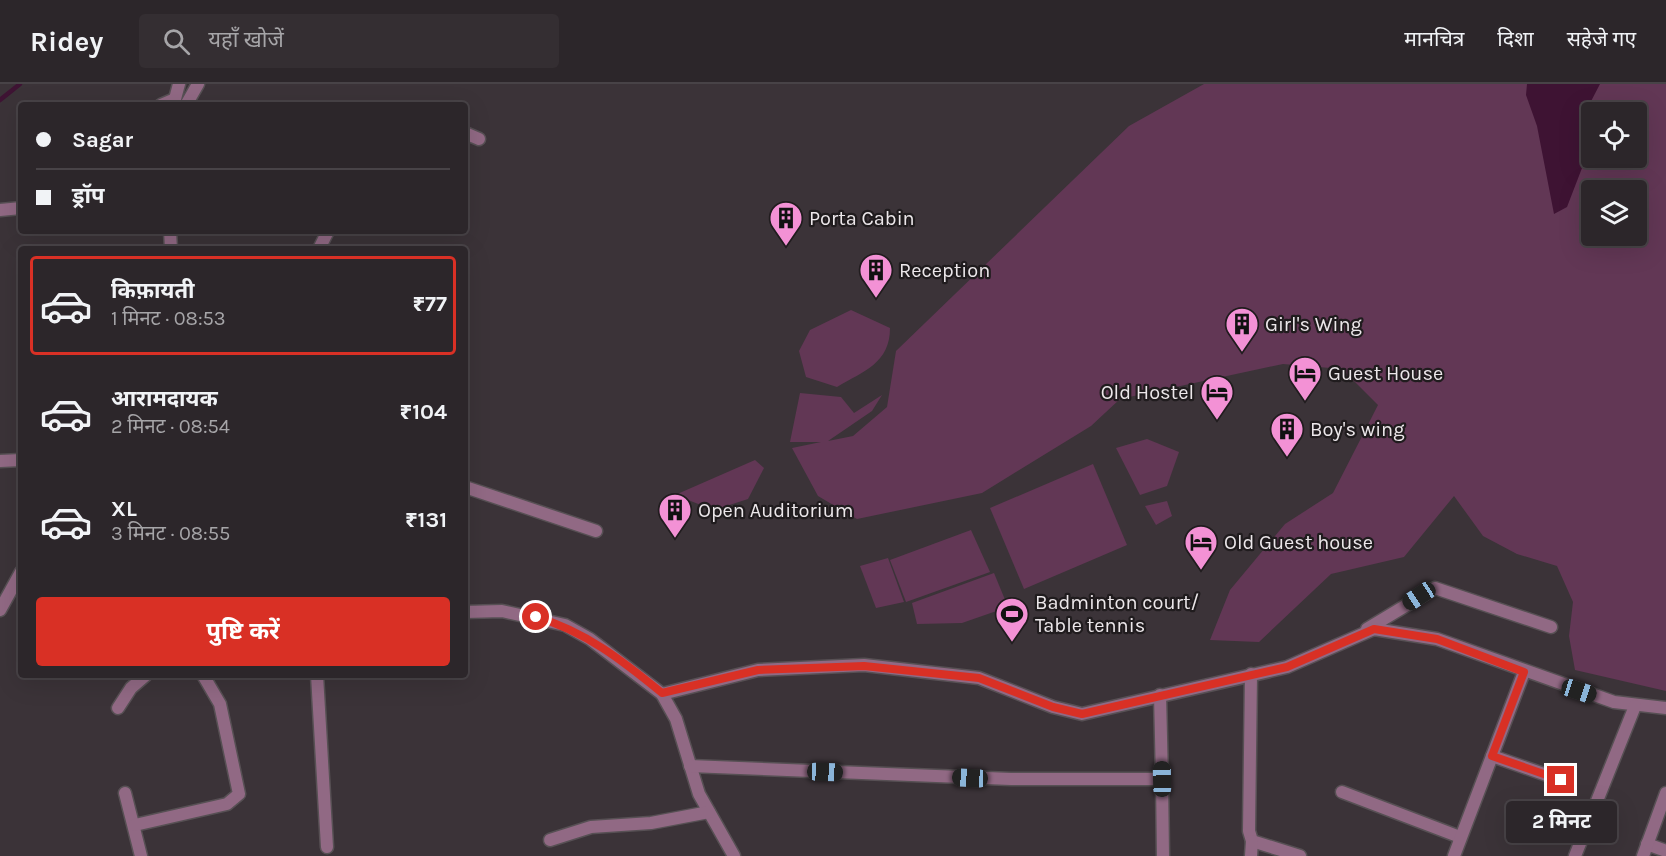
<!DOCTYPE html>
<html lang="hi">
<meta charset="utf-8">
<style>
body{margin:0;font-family:Karla,"Noto Sans Devanagari",sans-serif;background:#342e32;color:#f1f3f6;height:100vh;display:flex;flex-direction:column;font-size:22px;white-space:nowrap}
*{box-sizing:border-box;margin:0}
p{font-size:20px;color:#a6a5a8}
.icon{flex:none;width:33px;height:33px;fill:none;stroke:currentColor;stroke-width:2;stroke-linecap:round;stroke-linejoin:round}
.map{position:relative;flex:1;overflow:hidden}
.panel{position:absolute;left:18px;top:162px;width:450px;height:432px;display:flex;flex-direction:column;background:#2c262a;border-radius:6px;box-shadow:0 6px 24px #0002,0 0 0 2px #484347}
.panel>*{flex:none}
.hud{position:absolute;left:18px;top:18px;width:450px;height:132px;border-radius:6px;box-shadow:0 6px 24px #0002,0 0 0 2px #484347;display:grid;align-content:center;height:132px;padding:0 18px;background:#2c262a}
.buttons{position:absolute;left:1581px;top:18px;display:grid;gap:12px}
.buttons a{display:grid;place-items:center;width:66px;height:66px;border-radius:6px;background:#2c262a;box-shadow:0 6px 24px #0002,0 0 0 2px #484347;font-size:30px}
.end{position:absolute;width:27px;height:27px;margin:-14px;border:8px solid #d93025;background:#fff;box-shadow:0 0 0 3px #fff}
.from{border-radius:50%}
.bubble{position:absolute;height:42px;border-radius:6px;background:#2c262a;box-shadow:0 6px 24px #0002,0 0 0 2px #484347;font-size:20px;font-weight:700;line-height:42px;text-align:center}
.car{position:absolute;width:18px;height:36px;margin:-18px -9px;border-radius:8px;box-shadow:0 0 4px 2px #0007;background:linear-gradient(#222 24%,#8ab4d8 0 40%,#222 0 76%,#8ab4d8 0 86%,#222 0)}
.hud b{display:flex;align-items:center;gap:21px;height:57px;font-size:22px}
.hud b+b{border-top:2px solid #484347}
.hud i{width:15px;height:15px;background:#f1f3f6}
ul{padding:10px 0 0;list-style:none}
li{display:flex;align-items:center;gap:18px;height:99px;margin:0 12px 9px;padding:0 6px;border:3px solid transparent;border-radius:6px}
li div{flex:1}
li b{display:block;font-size:22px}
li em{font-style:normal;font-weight:700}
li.selected{border-color:#d93025}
li>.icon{width:54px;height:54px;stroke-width:1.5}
.action{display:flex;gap:12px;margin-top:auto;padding:12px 18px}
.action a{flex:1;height:69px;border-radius:6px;background:#d93025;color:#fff;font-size:24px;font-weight:700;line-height:69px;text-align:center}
header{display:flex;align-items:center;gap:36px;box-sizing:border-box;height:84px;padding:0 30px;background:#2c262a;border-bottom:2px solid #484347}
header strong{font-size:28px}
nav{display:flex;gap:33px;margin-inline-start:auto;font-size:21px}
.search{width:420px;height:54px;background:#342e32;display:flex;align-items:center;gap:15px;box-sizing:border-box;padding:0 21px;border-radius:6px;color:#a6a5a8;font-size:22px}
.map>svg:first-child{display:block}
.green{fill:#623755;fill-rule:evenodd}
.water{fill:#3e1333}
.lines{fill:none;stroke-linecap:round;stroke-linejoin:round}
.stream{stroke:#3e1333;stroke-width:4.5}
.minor-casing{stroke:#575054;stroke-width:15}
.minor{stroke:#916984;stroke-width:12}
.route{stroke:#d93025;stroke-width:8}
.labels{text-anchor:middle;stroke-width:4.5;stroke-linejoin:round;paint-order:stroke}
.poi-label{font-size:20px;fill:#ece7ea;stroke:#201c1e;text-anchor:start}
</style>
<header>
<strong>Ridey</strong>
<div class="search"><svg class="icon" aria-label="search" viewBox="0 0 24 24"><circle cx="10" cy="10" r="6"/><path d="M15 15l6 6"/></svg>यहाँ खोजें</div>
<nav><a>मानचित्र</a><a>दिशा</a><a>सहेजे गए</a></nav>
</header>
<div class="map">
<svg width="1666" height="772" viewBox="0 0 1666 772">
<rect width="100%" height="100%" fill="#3b3338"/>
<g class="green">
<path d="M1204 0H1666V607L1575 586 1569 552 1573 518 1557 482 1517 470 1483 452 1454 412 1404 473 1331 490 1259 558 1210 556 1230 506 1285 440 1333 409 1378 321 1342 285 1283 280 1120 315 1091 342 982 409 857 435 818 412 792 364 821 358H790L800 309 841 313 854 329 882 311 872 327 828 357 853 352 887 323 896 267 1129 42ZM1592 28H1636V74H1592ZM1592 106H1636V152H1592Z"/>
<path d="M851 226 890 244C890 279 864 287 837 303L806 293 799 267 810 246Z"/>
<path d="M1147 355 1179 368 1167 402 1140 411 1116 364Z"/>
<path d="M755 376 764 384 748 415 714 426 675 411Z"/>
<path d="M1093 380 1127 461 1024 505 990 424Z"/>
<path d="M1167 417 1172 432 1156 441 1145 422Z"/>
<path d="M971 446 990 488 906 518 890 476Z"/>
<path d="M888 474 904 518 876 524 860 482Z"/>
<path d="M994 489 1008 523 962 539 917 540 912 519Z"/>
</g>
<path class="water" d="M1527 0H1600L1587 25 1582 84 1567 123 1554 130 1537 42 1526 11Z"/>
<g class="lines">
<path class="stream" d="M0 16 20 0"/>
<g class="minor-casing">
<g id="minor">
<path d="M161 21 175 15 179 0"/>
<path d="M186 21 198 0"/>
<path d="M465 49 479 55"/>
<path d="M0 126 21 124"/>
<path d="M170 147 171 165"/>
<path d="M319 165 328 147"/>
<path d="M0 377 21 376"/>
<path d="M465 403 596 447"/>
<path d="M0 526 21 488"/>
<path d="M465 528 502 527 565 541 590 555 662 610 676 635 699 710 734 772"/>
<path d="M1367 545 1435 504 1551 543"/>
<path d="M1251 590 1249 747 1252 757 1300 772"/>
<path d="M317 591 327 763"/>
<path d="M662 610 758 586 864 581 979 594 1053 623 1082 630 1287 583 1374 545 1437 555 1614 618 1666 624"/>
<path d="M1160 611 1162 695"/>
<path d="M118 624 131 604 146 591"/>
<path d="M1492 672 1561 696"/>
<path d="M690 682 1011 695H1162L1163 772"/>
<path d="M1342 708 1460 753"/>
<path d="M125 709 141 772"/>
<path d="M135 741 227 720 239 710 220 620 203 591"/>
<path d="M550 756 591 743 651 739 709 728"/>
<path d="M1647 760 1666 767"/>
<path d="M1251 772 1252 757"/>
<path d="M1454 772 1524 588"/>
<path d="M1575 772 1635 622"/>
<path d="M1643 772 1666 709"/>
</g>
</g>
<use href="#minor" class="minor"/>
</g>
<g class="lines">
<path class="route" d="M536 533C585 547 623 577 662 609L758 586 864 582 979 594 1053 623 1082 630 1287 583 1374 545 1437 555 1524 588 1492 672 1561 696"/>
</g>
<defs>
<g id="building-pin" transform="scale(1.725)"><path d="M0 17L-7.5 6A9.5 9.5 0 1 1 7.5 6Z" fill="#f391d5" stroke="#201c1e"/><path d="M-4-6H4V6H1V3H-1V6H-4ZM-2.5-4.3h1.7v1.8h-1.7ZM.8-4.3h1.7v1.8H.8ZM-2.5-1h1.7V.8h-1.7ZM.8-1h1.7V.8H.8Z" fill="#111"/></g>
<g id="hotel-pin" transform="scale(1.725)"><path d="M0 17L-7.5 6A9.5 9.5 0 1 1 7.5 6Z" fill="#f391d5" stroke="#201c1e"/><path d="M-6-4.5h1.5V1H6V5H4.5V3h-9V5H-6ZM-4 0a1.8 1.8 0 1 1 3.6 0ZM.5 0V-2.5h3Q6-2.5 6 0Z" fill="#111"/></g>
<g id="stadium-pin" transform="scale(1.725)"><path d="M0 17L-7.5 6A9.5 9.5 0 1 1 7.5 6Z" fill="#f391d5" stroke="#201c1e"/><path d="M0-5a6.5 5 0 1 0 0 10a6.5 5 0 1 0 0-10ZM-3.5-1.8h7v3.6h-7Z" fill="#111"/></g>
</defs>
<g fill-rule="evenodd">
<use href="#building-pin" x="786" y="134"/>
<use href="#building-pin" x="876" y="186"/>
<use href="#building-pin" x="1242" y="240"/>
<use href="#hotel-pin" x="1305" y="289"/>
<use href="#hotel-pin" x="1217" y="308"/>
<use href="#building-pin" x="1287" y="345"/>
<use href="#building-pin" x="675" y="426"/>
<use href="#hotel-pin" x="1201" y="458"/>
<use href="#stadium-pin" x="1012" y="530"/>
</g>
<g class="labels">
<g class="poi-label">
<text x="809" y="141">Porta Cabin</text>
<text x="899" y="193">Reception</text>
<text x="1265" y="247">Girl's Wing</text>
<text x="1328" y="296">Guest House</text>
<text x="1194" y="315" text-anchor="end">Old Hostel</text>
<text x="1310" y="352">Boy's wing</text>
<text x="698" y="433">Open Auditorium</text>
<text x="1224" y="465">Old Guest house</text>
<text x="1035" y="525">Badminton court/<tspan x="1035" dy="23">Table tennis</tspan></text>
</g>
</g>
</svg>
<div class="buttons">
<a><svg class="icon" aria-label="locate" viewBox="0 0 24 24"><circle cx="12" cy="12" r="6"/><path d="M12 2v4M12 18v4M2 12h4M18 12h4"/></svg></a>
<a><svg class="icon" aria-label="layers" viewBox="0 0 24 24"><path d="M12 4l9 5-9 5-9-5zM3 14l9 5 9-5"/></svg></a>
</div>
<i class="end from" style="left:536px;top:533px"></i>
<i class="end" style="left:1561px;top:696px"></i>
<div class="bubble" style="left:1506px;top:717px;width:111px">2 मिनट</div>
<i class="car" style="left:1419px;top:512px;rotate:237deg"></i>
<i class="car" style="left:1579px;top:607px;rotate:108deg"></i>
<i class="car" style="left:825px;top:688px;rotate:92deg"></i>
<i class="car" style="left:970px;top:694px;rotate:273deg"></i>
<i class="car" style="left:1162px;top:695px;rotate:359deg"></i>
<div class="hud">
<b><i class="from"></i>Sagar</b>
<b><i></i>ड्रॉप</b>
</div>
<section class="panel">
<ul>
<li class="selected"><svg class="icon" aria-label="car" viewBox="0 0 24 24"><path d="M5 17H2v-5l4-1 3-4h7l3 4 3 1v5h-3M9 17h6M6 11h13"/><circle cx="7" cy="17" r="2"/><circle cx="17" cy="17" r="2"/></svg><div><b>किफ़ायती</b><p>1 मिनट · 08:53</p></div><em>₹77</em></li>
<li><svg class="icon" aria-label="car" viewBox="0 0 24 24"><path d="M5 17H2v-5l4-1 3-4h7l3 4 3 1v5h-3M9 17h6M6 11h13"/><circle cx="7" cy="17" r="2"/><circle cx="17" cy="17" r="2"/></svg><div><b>आरामदायक</b><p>2 मिनट · 08:54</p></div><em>₹104</em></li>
<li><svg class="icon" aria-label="car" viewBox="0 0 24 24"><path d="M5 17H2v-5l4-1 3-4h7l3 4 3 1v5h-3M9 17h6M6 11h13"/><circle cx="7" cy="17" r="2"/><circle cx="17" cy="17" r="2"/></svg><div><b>XL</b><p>3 मिनट · 08:55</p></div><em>₹131</em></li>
</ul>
<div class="action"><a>पुष्टि करें</a></div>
</section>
</div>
